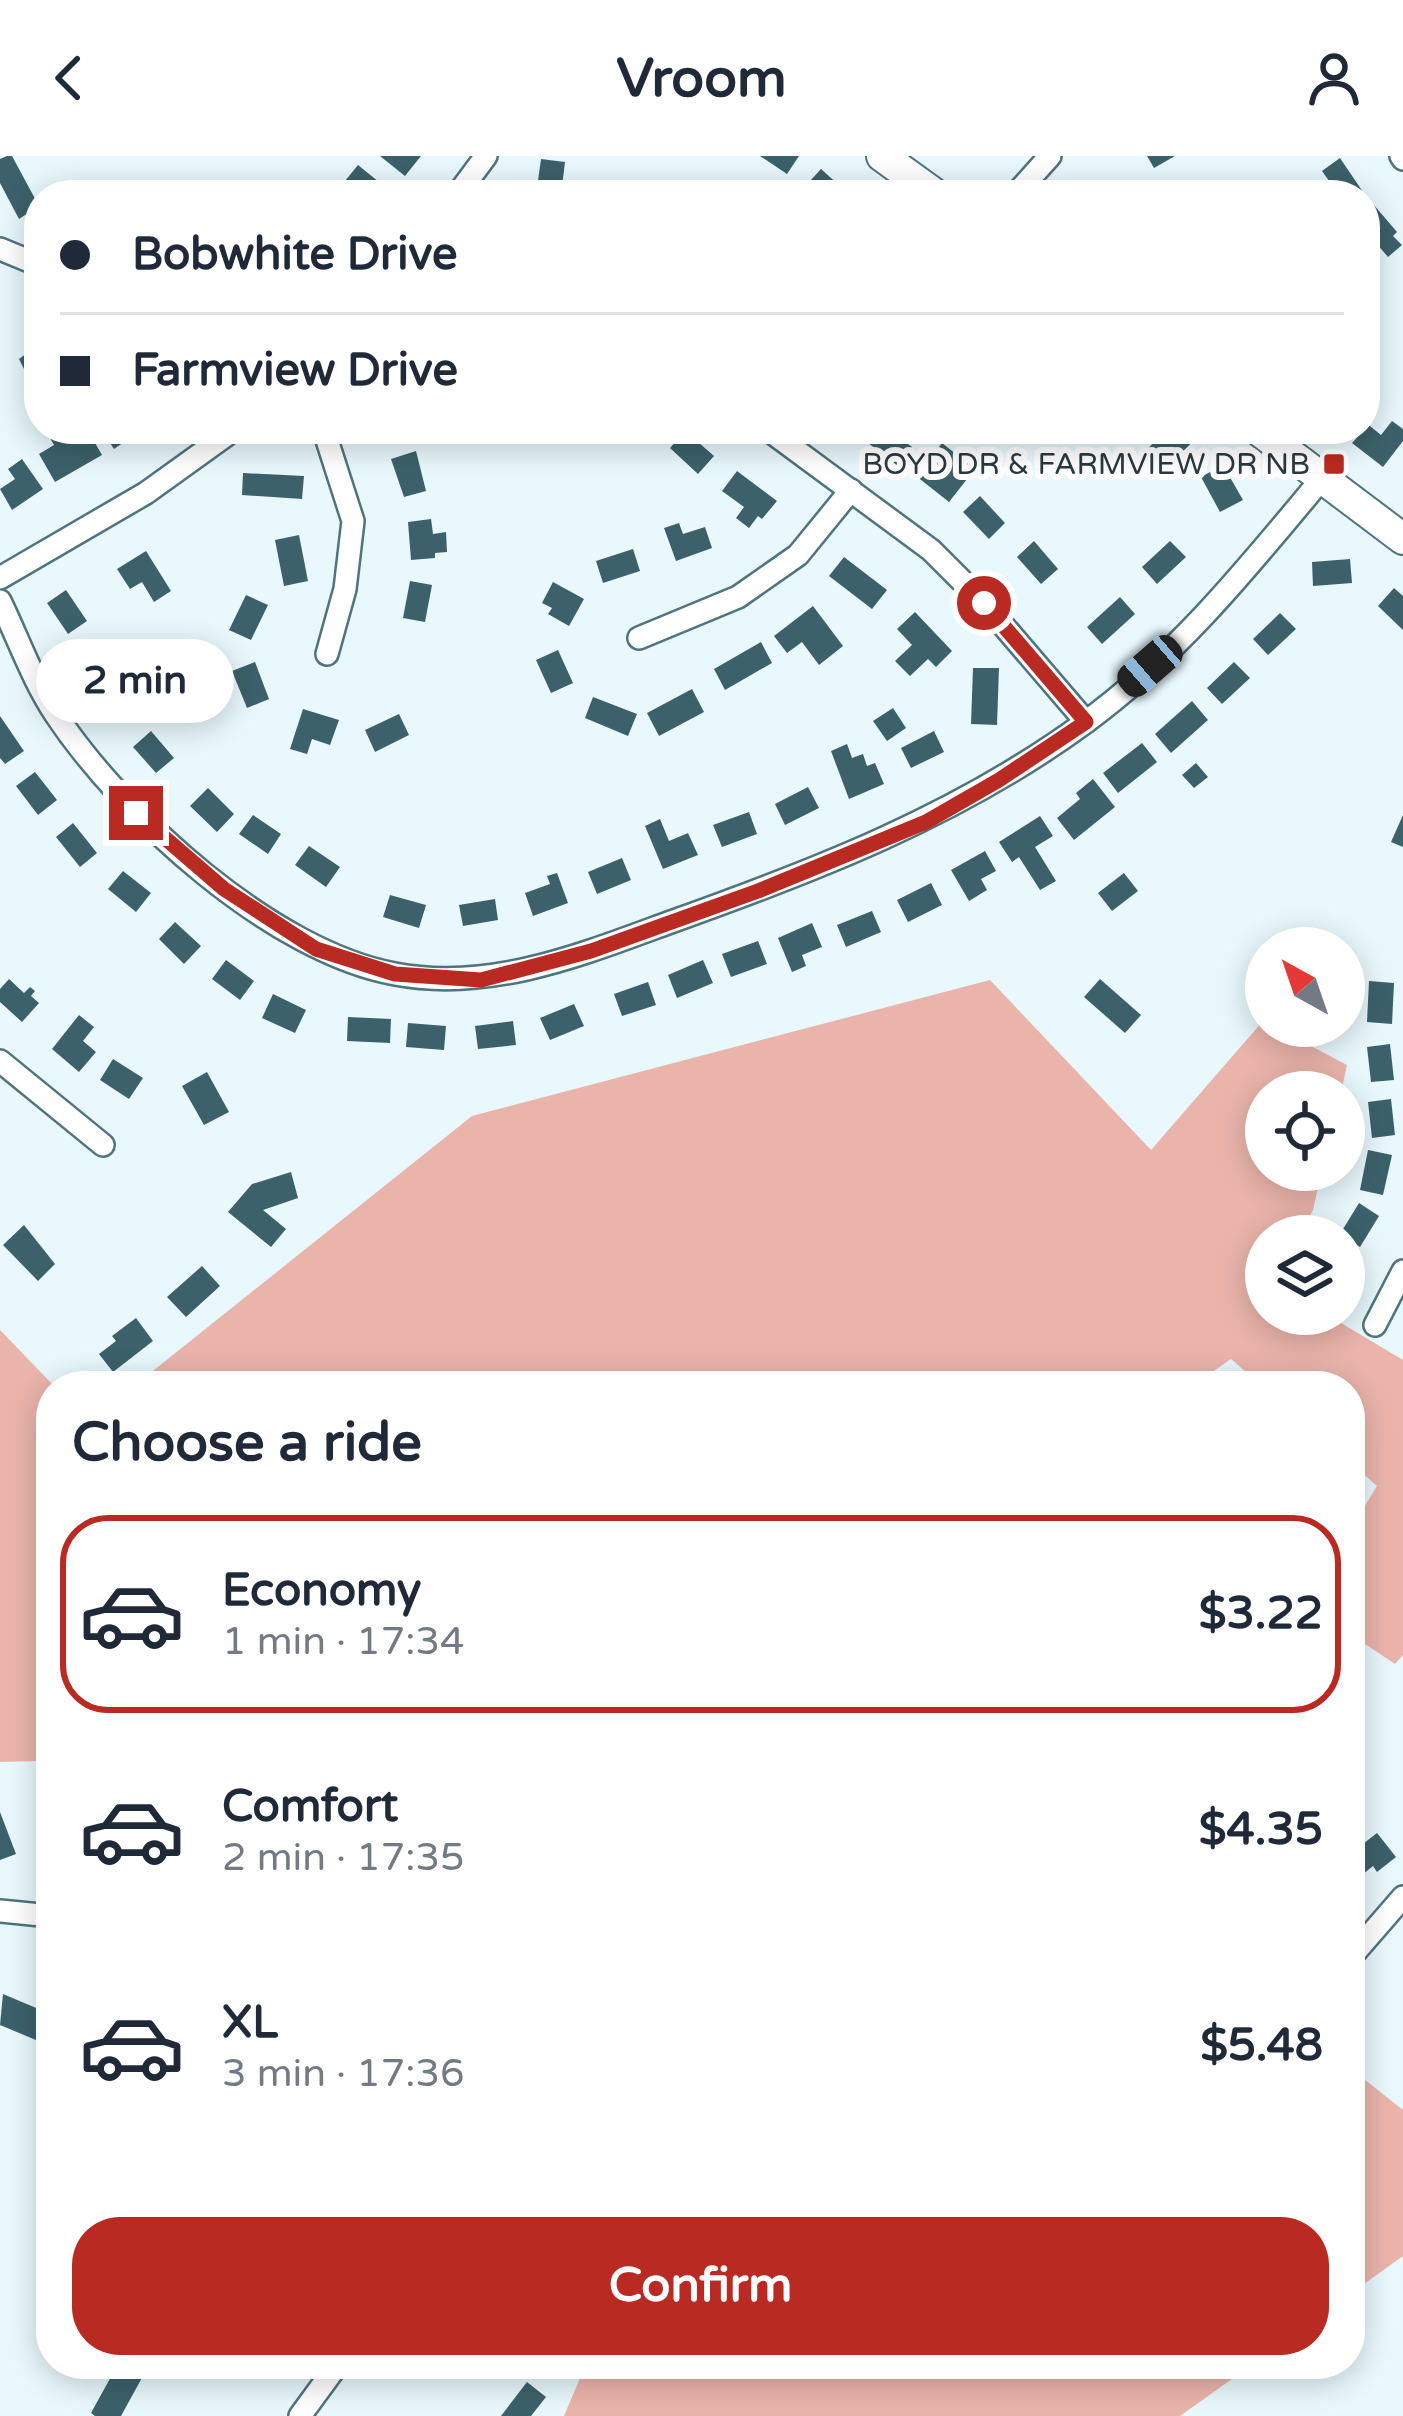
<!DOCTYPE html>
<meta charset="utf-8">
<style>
body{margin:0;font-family:"Varela Round",sans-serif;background:#f6f6f7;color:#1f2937;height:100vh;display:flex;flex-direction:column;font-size:45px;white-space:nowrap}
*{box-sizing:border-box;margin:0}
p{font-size:39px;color:#747a83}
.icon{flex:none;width:66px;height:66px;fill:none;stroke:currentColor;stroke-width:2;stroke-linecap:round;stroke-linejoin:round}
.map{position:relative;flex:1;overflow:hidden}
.panel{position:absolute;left:36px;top:1215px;width:1329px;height:1008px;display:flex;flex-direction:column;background:#fff;border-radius:48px;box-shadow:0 6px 30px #0003}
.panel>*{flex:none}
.guide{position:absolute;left:24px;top:24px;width:1356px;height:264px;border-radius:48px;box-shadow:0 6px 30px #0003;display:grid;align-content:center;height:264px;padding:0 36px;background:#fff}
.needle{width:78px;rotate:320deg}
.tools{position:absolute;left:1245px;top:771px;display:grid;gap:24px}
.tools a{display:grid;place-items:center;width:120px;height:120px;border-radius:50%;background:#fff;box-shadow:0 6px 30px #0003;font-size:60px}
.end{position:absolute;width:54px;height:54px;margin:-27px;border:15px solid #b92a22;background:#fff;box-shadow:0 0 0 6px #fff}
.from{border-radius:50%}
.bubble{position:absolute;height:84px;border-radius:42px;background:#fff;box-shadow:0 6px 30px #0003;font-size:39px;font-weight:800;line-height:84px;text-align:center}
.car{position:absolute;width:36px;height:72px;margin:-36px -18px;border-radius:15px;box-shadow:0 0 9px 3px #0007;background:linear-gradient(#222 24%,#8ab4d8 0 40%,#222 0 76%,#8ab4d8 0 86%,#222 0)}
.guide b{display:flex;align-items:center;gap:42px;height:114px;font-size:45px}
.guide b+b{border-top:3px solid #e0e1e3}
.guide i{width:30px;height:30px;background:#1f2937}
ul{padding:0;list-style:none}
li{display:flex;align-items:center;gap:36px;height:198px;margin:0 24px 18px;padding:0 12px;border:6px solid transparent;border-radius:48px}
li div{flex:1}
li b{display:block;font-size:45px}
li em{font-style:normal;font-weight:800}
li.selected{border-color:#b92a22}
li>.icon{width:108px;height:108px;stroke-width:1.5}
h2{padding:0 36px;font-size:54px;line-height:144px}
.button{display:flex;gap:24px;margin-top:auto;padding:24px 36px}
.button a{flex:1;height:138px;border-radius:48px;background:#b92a22;color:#fff;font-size:48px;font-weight:800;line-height:138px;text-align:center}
header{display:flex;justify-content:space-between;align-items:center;height:156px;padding:0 36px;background:#fff;font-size:54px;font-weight:800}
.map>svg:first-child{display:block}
.forest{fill:#eab4ab}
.building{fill:#3c616a}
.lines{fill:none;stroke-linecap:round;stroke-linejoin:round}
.street-casing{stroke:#4f747e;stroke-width:26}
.secondary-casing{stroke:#4f747e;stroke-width:34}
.street{stroke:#fff;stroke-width:21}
.secondary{stroke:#fff;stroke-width:30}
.route{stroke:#b92a22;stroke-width:15}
.poi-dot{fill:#b92a22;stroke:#fff;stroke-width:4.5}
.labels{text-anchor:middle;stroke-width:12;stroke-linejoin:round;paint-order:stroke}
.poi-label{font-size:30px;fill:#2a3a3e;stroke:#fff;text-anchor:end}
</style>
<header><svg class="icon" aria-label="back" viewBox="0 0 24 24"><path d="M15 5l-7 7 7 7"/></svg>Vroom<svg class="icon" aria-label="person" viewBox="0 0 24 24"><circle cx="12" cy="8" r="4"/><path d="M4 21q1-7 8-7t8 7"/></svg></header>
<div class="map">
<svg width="1403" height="2260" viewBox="0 0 1403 2260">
<rect width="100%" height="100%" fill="#e8f8fc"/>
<g class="forest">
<path d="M990 824 1151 994 1263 865 1266 870H1273L1347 909 1341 936H1266V1014H1322L1313 1054 1300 1080H1266V1158H1326L1403 1204V1499L1395 1508 1350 1478V1374L1377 1330 1350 1306V1230H1262L1231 1203 1192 1230H134L472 960Z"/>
<path d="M0 1174 54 1230H51V1620L37 1605 0 1606Z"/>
<path d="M1350 1912 1403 1954V2100L1350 2138Z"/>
<path d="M586 2208H1253L1180 2260H564Z"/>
</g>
<g class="building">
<path d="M7 0H12L39 50 19 63 0 27V3Z"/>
<path d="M380 0H421L405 20Z"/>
<path d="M760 0H799L787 18Z"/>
<path d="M1147 0H1175L1154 12Z"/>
<path d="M1340 2 1363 36 1359 39H1339L1322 15Z"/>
<path d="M541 3 565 6 561 39H536Z"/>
<path d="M358 9 395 39H362L345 25Z"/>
<path d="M821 13 850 39H797Z"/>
<path d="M1373 48 1397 76 1393 80 1402 89 1388 101 1365 74V55Z"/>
<path d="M39 188V215L28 221 19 203Z"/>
<path d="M1392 265 1403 273V285L1383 311 1352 287 1365 273V266L1381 279Z"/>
<path d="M45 273H87L102 299 55 326 39 298 54 289Z"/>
<path d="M101 273H143L114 293Z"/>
<path d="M687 273 702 282 698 286 714 300 698 318 670 292Z"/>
<path d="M865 273H888L912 291 898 310 859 280Z"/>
<path d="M1153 273H1175L1191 287 1166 315 1145 296 1153 287 1146 281Z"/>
<path d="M942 287 975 313 949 346 916 320Z"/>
<path d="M416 295 426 335 404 341 391 303Z"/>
<path d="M22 303 43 333 12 354 0 333 15 323 8 313Z"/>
<path d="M1223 309 1243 344 1220 356 1201 321Z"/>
<path d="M737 315 777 345 762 363 758 360 749 372 736 362 744 351 722 335Z"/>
<path d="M243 317 304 320 302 343 242 339Z"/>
<path d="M980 340 1005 367 989 383 963 356Z"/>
<path d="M431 363 433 378 446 376 447 396 435 397V402L411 404 408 366Z"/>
<path d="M679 367 683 378 705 371 712 392 676 405 664 372Z"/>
<path d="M299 379 308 425 284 430 275 384Z"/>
<path d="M1034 385 1058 413 1041 428 1017 401Z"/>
<path d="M1170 385 1186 401 1157 428 1142 411Z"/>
<path d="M633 393 640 415 603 427 596 405Z"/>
<path d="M146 395 171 435 154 446 142 426 130 433 117 413Z"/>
<path d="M844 401 887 434 872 453 829 420Z"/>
<path d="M1350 403 1352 427 1313 430 1312 406Z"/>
<path d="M410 425 432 429 425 466 403 462Z"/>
<path d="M553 426 584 443 569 470 548 458 552 452 542 447Z"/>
<path d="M1394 432 1403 440V474L1378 450Z"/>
<path d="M66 434 87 465 68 478 47 447Z"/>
<path d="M246 439 268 449 251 484 229 474Z"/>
<path d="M1120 441 1135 458 1102 488 1087 471Z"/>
<path d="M813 450 843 490 819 509 802 486 787 497 774 480Z"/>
<path d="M915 456 952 495 936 511 928 503 910 520 895 505 912 489 897 473Z"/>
<path d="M1280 457 1296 473 1268 499 1253 483Z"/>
<path d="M761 486 772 507 725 534 714 513Z"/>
<path d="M558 494 573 527 551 537 536 504Z"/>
<path d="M255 506 269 543 247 552 232 515Z"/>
<path d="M1234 506 1250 522 1222 548 1207 532Z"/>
<path d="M973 512H999L997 569 971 568Z"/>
<path d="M107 514 129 544 109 558 87 529Z"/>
<path d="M692 533 704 556 659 580 647 557Z"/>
<path d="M593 541 637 558 628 580 585 562Z"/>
<path d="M1192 545 1208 564 1171 597 1155 578Z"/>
<path d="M893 552 906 572 887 585 873 565Z"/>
<path d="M303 553 339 564 330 589 312 583 307 598 290 593Z"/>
<path d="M399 558 409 579 375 596 365 574Z"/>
<path d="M0 560 24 595 5 608 0 602Z"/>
<path d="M151 575 174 602 156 617 133 591Z"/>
<path d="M934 575 944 596 911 612 901 592Z"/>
<path d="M1142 587 1157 606 1118 637 1103 617Z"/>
<path d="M847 588 852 602 863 598 867 610 875 607 884 628 849 643 831 595Z"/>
<path d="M1196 607 1208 621 1194 632 1182 619Z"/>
<path d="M35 616 57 644 38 659 16 630Z"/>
<path d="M1093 623 1115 651 1074 684 1057 662 1080 643 1076 637Z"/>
<path d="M808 631 819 652 785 669 775 648Z"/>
<path d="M208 632 234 658 217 676 190 650Z"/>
<path d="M749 656 757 678 722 691 713 669Z"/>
<path d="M253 659 281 678 268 698 239 678Z"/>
<path d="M1403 659V691L1391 686Z"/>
<path d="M1040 660 1053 680 1035 691 1056 725 1040 734 1019 701 1012 706 999 686Z"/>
<path d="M660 663 669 685 688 677 698 699 663 713 645 670Z"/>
<path d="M73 667 97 697 80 711 56 681Z"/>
<path d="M309 690 340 711 326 731 295 709Z"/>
<path d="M985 695 996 715 981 723 987 734 969 745 951 714Z"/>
<path d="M622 702 631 724 597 738 588 716Z"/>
<path d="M123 715 151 737 136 756 108 733Z"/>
<path d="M557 717 568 747 533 760 525 737 550 728 547 720Z"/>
<path d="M1124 717 1138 735 1112 755 1098 737Z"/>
<path d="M931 727 942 749 908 766 897 744Z"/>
<path d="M390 739 426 749 419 772 383 761Z"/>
<path d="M495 743 498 764 463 770 459 749Z"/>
<path d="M872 755 881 776 846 791 837 769Z"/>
<path d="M175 766 201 790 184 808 159 783Z"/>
<path d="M812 767 822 791 802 799 806 810 792 816 778 782Z"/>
<path d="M758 785 767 808 731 821 722 798Z"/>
<path d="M226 804 254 825 240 844 212 823Z"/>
<path d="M703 804 713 827 677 842 668 819Z"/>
<path d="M9 823 24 837 30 831 35 835 31 840 39 847 22 866 0 846V833Z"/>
<path d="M1100 823 1141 859 1125 877 1084 841Z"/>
<path d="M1369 825 1394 827 1392 868 1367 866Z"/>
<path d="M648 826 656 849 622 860 614 838Z"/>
<path d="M273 838 306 854 295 877 262 862Z"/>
<path d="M574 848 584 870 550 884 540 862Z"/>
<path d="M79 859 94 871 83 885 96 896 79 916 52 893Z"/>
<path d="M348 861 391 863 390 887 347 885Z"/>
<path d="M513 865 516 889 478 893 475 870Z"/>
<path d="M408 867 446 870 444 894 406 891Z"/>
<path d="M1390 888 1394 924 1371 926 1367 891Z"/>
<path d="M113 903 143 922 129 943 100 924Z"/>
<path d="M207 916 229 956 204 969 182 930Z"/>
<path d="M1391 943 1395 979 1372 982 1368 946Z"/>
<path d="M1368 994 1392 999 1383 1039 1360 1034Z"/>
<path d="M291 1016 298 1042 263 1054 286 1073 271 1091 228 1056 252 1028Z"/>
<path d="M1359 1047 1379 1060 1360 1091 1340 1078Z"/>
<path d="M24 1069 55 1108 38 1125 3 1089Z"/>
<path d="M202 1110 220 1130 186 1161 167 1141Z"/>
<path d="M136 1162 153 1185 113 1216 99 1198 116 1185 112 1180Z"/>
<path d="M0 1656 16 1698 0 1704Z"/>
<path d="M1377 1677 1396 1701 1377 1716 1373 1710 1357 1723 1350 1714V1698Z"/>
<path d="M3 1838 48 1857 36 1884 0 1869Z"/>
<path d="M118 2208 149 2209 121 2260H95L91 2257Z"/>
<path d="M527 2226 546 2241 531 2260H501Z"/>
</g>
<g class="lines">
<g class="street-casing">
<g id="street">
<path d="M1401 0 1403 3"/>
<path d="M457 39 486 0"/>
<path d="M1015 39 1050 0"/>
<path d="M0 93 39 109"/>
<path d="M319 273 326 281 353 365 345 433 327 498"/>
<path d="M767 273 931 394 984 447 1086 566"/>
<path d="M0 422 146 337 235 273"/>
<path d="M0 445C18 482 33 525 56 559 124 661 273 796 395 818 489 836 581 799 668 767 814 715 957 660 1083 568 1177 500 1250 409 1323 321"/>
<path d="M639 482 738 441 798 399 851 334"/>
<path d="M0 905 103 989"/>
<path d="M1375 1169 1403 1115"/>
<path d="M0 1755 51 1760"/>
<path d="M1350 1802 1403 1741"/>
<path d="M300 2260 338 2208"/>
</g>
</g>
<g class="secondary-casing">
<g id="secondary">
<path d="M882 0 936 39"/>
<path d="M1257 273 1403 383"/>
</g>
</g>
<use href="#street" class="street"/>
<use href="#secondary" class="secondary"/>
</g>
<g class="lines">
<path class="route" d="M136 657 224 733 316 793 395 818 481 824 591 795 758 735 926 666 999 624 1086 566 984 447"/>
</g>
<rect class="poi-dot" x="1322" y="296" width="24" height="24" rx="6"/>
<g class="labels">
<g class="poi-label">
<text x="1310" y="318">BOYD DR &amp; FARMVIEW DR NB</text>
</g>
</g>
</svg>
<div class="tools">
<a><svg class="needle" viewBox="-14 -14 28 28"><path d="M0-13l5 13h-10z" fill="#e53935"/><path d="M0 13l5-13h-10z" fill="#747a83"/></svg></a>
<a><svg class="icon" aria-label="locate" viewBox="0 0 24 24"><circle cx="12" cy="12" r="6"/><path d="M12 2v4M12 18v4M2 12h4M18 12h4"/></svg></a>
<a><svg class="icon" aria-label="layers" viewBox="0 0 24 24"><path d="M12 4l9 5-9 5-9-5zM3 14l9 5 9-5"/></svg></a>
</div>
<i class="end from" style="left:984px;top:447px"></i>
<i class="end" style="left:136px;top:657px"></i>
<div class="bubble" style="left:36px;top:483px;width:198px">2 min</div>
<i class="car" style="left:1150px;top:510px;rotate:229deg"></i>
<div class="guide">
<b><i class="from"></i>Bobwhite Drive</b>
<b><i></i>Farmview Drive</b>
</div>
<section class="panel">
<h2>Choose a ride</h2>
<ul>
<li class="selected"><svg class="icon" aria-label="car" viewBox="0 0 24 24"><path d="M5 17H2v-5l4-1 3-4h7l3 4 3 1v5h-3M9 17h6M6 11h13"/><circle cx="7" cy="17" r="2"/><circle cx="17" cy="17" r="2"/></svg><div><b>Economy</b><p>1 min · 17:34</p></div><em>$3.22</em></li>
<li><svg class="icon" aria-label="car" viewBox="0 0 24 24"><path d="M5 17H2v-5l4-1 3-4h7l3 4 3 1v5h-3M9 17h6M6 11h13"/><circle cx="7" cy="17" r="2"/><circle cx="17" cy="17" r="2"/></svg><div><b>Comfort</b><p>2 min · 17:35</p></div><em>$4.35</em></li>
<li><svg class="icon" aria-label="car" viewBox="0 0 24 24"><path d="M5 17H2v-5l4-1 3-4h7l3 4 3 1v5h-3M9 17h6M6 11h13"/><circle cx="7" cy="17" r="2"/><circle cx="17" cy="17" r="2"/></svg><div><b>XL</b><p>3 min · 17:36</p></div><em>$5.48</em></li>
</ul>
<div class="button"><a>Confirm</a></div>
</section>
</div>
